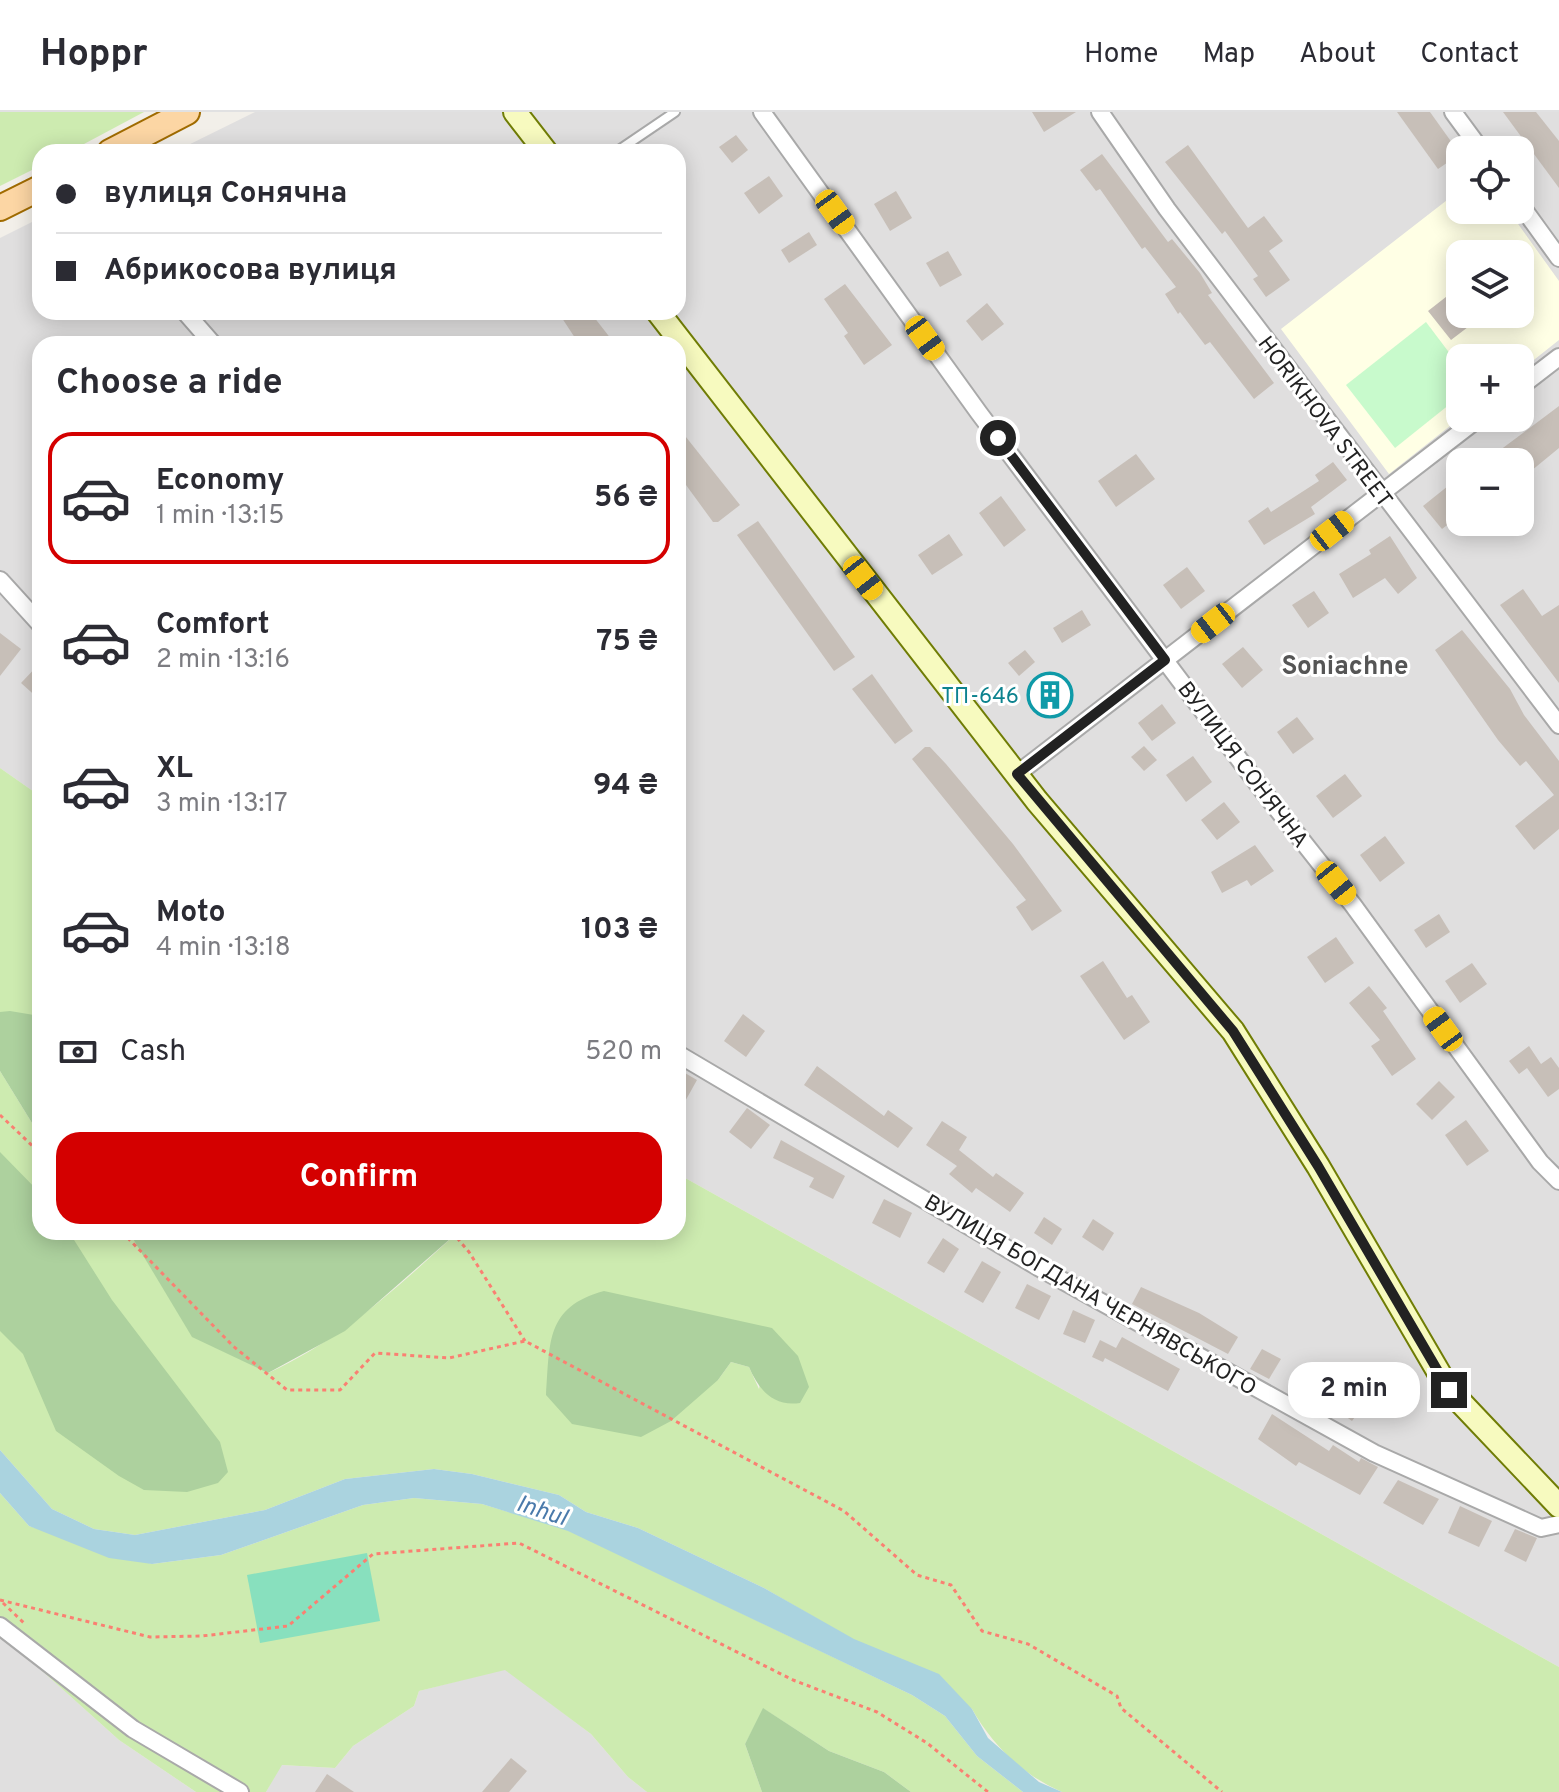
<!DOCTYPE html>
<meta charset="utf-8">
<style>
body{margin:0;font-family:Overpass,sans-serif;background:#f7f7f7;color:#2b2b33;height:100vh;display:flex;flex-direction:column;font-size:30px;white-space:nowrap}
*{box-sizing:border-box;margin:0}
p{font-size:26px;color:#7c7c81}
.icon{flex:none;width:44px;height:44px;fill:none;stroke:currentColor;stroke-width:2;stroke-linecap:round;stroke-linejoin:round}
.map{position:relative;flex:1;overflow:hidden}
.details{position:absolute;left:32px;top:224px;width:654px;height:904px;display:flex;flex-direction:column;background:#fff;border-radius:24px;box-shadow:0 4px 20px #0003}
.details>*{flex:none}
.banner{position:absolute;left:32px;top:32px;width:654px;height:176px;border-radius:24px;box-shadow:0 4px 20px #0003;display:grid;align-content:center;height:176px;padding:0 24px;background:#fff}
.controls{position:absolute;left:1446px;top:24px;display:grid;gap:16px}
.controls a{display:grid;place-items:center;width:88px;height:88px;border-radius:16px;background:#fff;box-shadow:0 4px 20px #0003;font-size:40px}
.end{position:absolute;width:36px;height:36px;margin:-18px;border:10px solid #222;background:#fff;box-shadow:0 0 0 4px #fff}
.from{border-radius:50%}
.bubble{position:absolute;height:56px;border-radius:24px;background:#fff;box-shadow:0 4px 20px #0003;font-size:26px;font-weight:700;line-height:56px;text-align:center}
.car{position:absolute;width:24px;height:48px;margin:-24px -12px;border-radius:10px;box-shadow:0 0 6px 2px #0007;background:linear-gradient(#f5c518 24%,#345 0 40%,#f5c518 0 76%,#345 0 86%,#f5c518 0)}
.banner b{display:flex;align-items:center;gap:28px;height:76px;font-size:30px}
.banner b+b{border-top:2px solid #e1e1e2}
.banner i{width:20px;height:20px;background:#2b2b33}
ul{padding:0;list-style:none}
li{display:flex;align-items:center;gap:24px;height:132px;margin:0 16px 12px;padding:0 8px;border:4px solid transparent;border-radius:24px}
li div{flex:1}
li b{display:block;font-size:30px}
li em{font-style:normal;font-weight:700}
li.current{border-color:#d40000}
li>.icon{width:72px;height:72px;stroke-width:1.5}
h2{padding:0 24px;font-size:36px;line-height:96px}
.pay{display:flex;align-items:center;gap:20px;height:88px;padding:0 24px;font-size:30px}
.pay p{margin-inline-start:auto}
.button{display:flex;gap:16px;margin-top:auto;padding:16px 24px}
.button a{flex:1;height:92px;border-radius:24px;background:#d40000;color:#fff;font-size:32px;font-weight:700;line-height:92px;text-align:center}
header{display:flex;align-items:center;gap:48px;box-sizing:border-box;height:112px;padding:0 40px;background:#fff;border-bottom:2px solid #e1e1e2}
header strong{font-size:38px}
nav{display:flex;gap:44px;margin-inline-start:auto;font-size:28px}
.map>svg:first-child{display:block}
.residential{fill:#e0dfdf;fill-rule:evenodd}
.education{fill:#ffffe5;fill-rule:evenodd}
.grass{fill:#cdebb0;fill-rule:evenodd}
.forest{fill:#add19e}
.park{fill:#c8facc}
.pitch{fill:#88e0be}
.water{fill:#aad3df}
.building{fill:#c7bfb8}
.lines{fill:none;stroke-linecap:round;stroke-linejoin:round}
.lane-casing{stroke:#a9a9a9;stroke-width:12}
.street-casing{stroke:#a9a9a9;stroke-width:20}
.secondary-casing{stroke:#707d05;stroke-width:26}
.primary-casing{stroke:#a06b00;stroke-width:28}
.path{stroke:#fa8072;stroke-width:3;stroke-dasharray:4 4;stroke-linecap:butt}
.lane{stroke:#fff;stroke-width:8}
.street{stroke:#fff;stroke-width:16}
.secondary{stroke:#f7fabf;stroke-width:22}
.primary{stroke:#fcd6a4;stroke-width:24}
.route{stroke:#222;stroke-width:10}
.labels{text-anchor:middle;stroke-width:6;stroke-linejoin:round;paint-order:stroke}
.street-label{font-size:22px;fill:#222;stroke:#fff}
.culture-label{font-size:22px;fill:#0d838f;stroke:#fff;text-anchor:end}
.water-label{font-size:24px;font-style:italic;fill:#4a7aab;stroke:#fff}
.quarter-label{font-size:26px;font-weight:bold;fill:#555;stroke:#fff}
</style>
<header>
<strong>Hoppr</strong>
<nav><a>Home</a><a>Map</a><a>About</a><a>Contact</a></nav>
</header>
<div class="map">
<svg width="1559" height="1680" viewBox="0 0 1559 1680">
<rect width="100%" height="100%" fill="#f2efe9"/>
<g class="residential">
<path d="M255 0H1559V1555L678 1062V232H40V684L0 656V126L40 106V200H678V40H174ZM1460 38H1520V98H1460ZM1460 142H1520V202H1460ZM1460 246H1520V306H1460ZM1460 350H1520V410H1460Z"/>
<path d="M0 1521 119 1628 196 1680H0Z"/>
<path d="M505 1557 591 1622 628 1665 647 1680H266L281 1653 335 1656 353 1634 414 1594 419 1579Z"/>
</g>
<path class="education" d="M1460 78V98H1508L1559 169V228L1520 259V246H1460V306L1389 362 1281 217ZM1460 142H1520V202H1460Z"/>
<g class="grass">
<path d="M0 0H144L69 40H40V54L0 74Z"/>
<path d="M0 656 40 684V904L0 900Z"/>
<path d="M0 959 40 1024V1120H129L268 1261C341 1228 399 1174 458 1120H678V1062L1559 1555V1680H1062C1023 1663 993 1634 972 1597L764 1476 638 1416 586 1400 559 1383 472 1362 434 1357 345 1367 265 1398 135 1423 94 1417 52 1397 0 1338ZM772 1216 759 1277 749 1255 731 1250 718 1268 572 1312Z"/>
<path d="M0 1381 29 1414 152 1452 221 1443 363 1393 414 1386 482 1392 568 1418 912 1583 945 1604 977 1644 1023 1680H911L884 1660 829 1639 764 1597 745 1632 762 1680H647L628 1665 591 1622 505 1558 419 1579 414 1594 353 1634 335 1656 282 1653 266 1680H196L119 1628 0 1521Z"/>
</g>
<g class="forest">
<path d="M10 899 40 904V1024L0 959V900Z"/>
<path d="M0 1040 40 1081V1120H69L112 1188 220 1330 228 1360 218 1371 187 1380 144 1378 119 1364 56 1319 23 1242 0 1219Z"/>
<path d="M129 1120H458L345 1219 268 1261 192 1225Z"/>
<path d="M604 1179 772 1216 798 1244 809 1275 800 1291C773 1295 759 1278 749 1255L731 1250 718 1268 671 1309 641 1325 572 1312 546 1283C550 1231 545 1195 604 1179Z"/>
<path d="M763 1596 829 1639 884 1660 911 1680H762L745 1632Z"/>
</g>
<path class="park" d="M1426 210 1460 255V284L1395 336 1346 273Z"/>
<path class="pitch" d="M367 1441 380 1509 260 1531 247 1463Z"/>
<path class="water" d="M0 1338 52 1397 94 1417 135 1423 265 1398 345 1367 434 1357 472 1362 559 1383 586 1400 638 1416 764 1476 854 1527 939 1562 972 1597 988 1626 1039 1670 1062 1680H1023L977 1644 945 1604 912 1583 568 1419 482 1392 414 1386 363 1393 221 1443 152 1452 109 1446 29 1414 0 1381Z"/>
<g class="building">
<path d="M1032 0H1076L1044 20Z"/>
<path d="M1397 0H1430L1460 42 1438 57Z"/>
<path d="M1503 0H1536L1559 29V76Z"/>
<path d="M736 23 748 38 732 51 719 35Z"/>
<path d="M1188 33 1248 116 1264 104 1283 129 1269 139 1290 168 1266 185 1253 167 1258 164 1225 119 1222 122 1165 50Z"/>
<path d="M1102 42 1168 130 1172 127 1200 161 1212 181 1208 183 1274 271 1254 287 1210 230 1205 233 1180 200 1178 202 1165 182 1176 175 1145 135 1142 137 1100 77 1096 79 1080 58Z"/>
<path d="M769 64 783 84 759 102 744 81Z"/>
<path d="M896 79 912 106 890 119 874 92Z"/>
<path d="M809 120 817 133 789 151 781 138Z"/>
<path d="M948 139 962 163 940 175 926 151Z"/>
<path d="M845 172 892 233 864 253 844 224 848 221 824 187Z"/>
<path d="M1460 174V202H1485L1451 228 1428 199Z"/>
<path d="M987 191 1004 212 982 229 966 209Z"/>
<path d="M558 200H590L615 232H579Z"/>
<path d="M1559 294V336L1520 368V350H1484Z"/>
<path d="M678 315 740 393 718 410H713L678 362Z"/>
<path d="M1136 342 1155 367 1116 395 1098 369Z"/>
<path d="M1333 350 1347 368 1311 395 1315 402 1264 433 1248 409 1268 395 1271 400 1319 369 1315 363Z"/>
<path d="M1448 374 1460 389V403L1442 417 1423 394Z"/>
<path d="M1001 384 1026 418 1004 435 979 401Z"/>
<path d="M758 409 855 545 834 559 737 423Z"/>
<path d="M949 422 963 443 932 463 918 443Z"/>
<path d="M1390 424 1417 466 1398 482 1385 466 1353 486 1339 462 1371 442 1369 438Z"/>
<path d="M1187 455 1205 479 1181 497 1163 473Z"/>
<path d="M1523 477 1542 504 1559 493V571L1500 493Z"/>
<path d="M1314 479 1329 501 1308 516 1292 493Z"/>
<path d="M1082 498 1091 513 1062 531 1053 516Z"/>
<path d="M1462 518 1510 577 1524 603 1559 649V717L1534 738 1515 714 1554 683 1526 649 1520 654 1498 628 1435 538Z"/>
<path d="M0 521 21 537 0 564Z"/>
<path d="M1243 535 1263 558 1242 576 1222 552Z"/>
<path d="M1025 538 1035 550 1019 564 1008 551Z"/>
<path d="M40 551V588L21 571Z"/>
<path d="M872 562 913 619 895 632 852 577Z"/>
<path d="M1162 592 1176 611 1152 629 1138 611Z"/>
<path d="M1297 605 1314 627 1293 642 1277 620Z"/>
<path d="M1144 634 1157 648 1144 659 1131 645Z"/>
<path d="M925 635H930L946 652 1013 732 1062 799 1032 819 1016 795 1026 788 912 647Z"/>
<path d="M1193 644 1212 670 1186 690 1166 663Z"/>
<path d="M1345 662 1362 684 1333 706 1316 684Z"/>
<path d="M1224 690 1240 710 1217 728 1201 708Z"/>
<path d="M1385 724 1405 751 1380 770 1360 743Z"/>
<path d="M1255 733 1274 759 1251 774 1247 768 1222 781 1211 760Z"/>
<path d="M1439 802 1450 820 1426 836 1414 818Z"/>
<path d="M1336 825 1354 851 1325 871 1307 845Z"/>
<path d="M1103 849 1127 886 1132 883 1150 910 1124 928 1080 864Z"/>
<path d="M1472 851 1487 872 1460 891 1445 869Z"/>
<path d="M1369 874 1387 896 1383 899 1416 947 1392 964 1371 934 1380 928 1349 891Z"/>
<path d="M743 902 765 919 746 945 724 929Z"/>
<path d="M1529 934 1541 952 1551 945 1559 956V977L1548 985 1527 956 1519 962 1509 949Z"/>
<path d="M817 954 884 1004 888 998 913 1016 898 1036 804 973Z"/>
<path d="M678 957 697 968 678 1002Z"/>
<path d="M1439 969 1455 985 1432 1008 1416 992Z"/>
<path d="M747 996 770 1013 751 1037 729 1020Z"/>
<path d="M1466 1008 1489 1039 1467 1054 1445 1023Z"/>
<path d="M942 1009 967 1025 959 1038 993 1065 996 1061 1024 1081 1010 1100 976 1076 972 1081 949 1062 957 1054 926 1033Z"/>
<path d="M781 1028 845 1064 833 1087 809 1075 814 1066 773 1046Z"/>
<path d="M884 1087 912 1101 900 1126 872 1111Z"/>
<path d="M1044 1105 1062 1117 1052 1133 1034 1121Z"/>
<path d="M1093 1107 1114 1121 1103 1139 1082 1125Z"/>
<path d="M943 1126 959 1137 944 1161 927 1151Z"/>
<path d="M982 1149 1001 1160 983 1191 964 1180Z"/>
<path d="M1027 1172 1051 1184 1039 1208 1015 1196Z"/>
<path d="M1141 1175 1199 1201 1238 1225 1228 1242 1132 1192Z"/>
<path d="M1073 1198 1095 1208 1085 1231 1063 1222Z"/>
<path d="M1122 1225 1180 1257 1168 1279 1105 1246 1103 1250 1092 1245 1100 1228 1116 1236Z"/>
<path d="M1262 1237 1281 1247 1269 1267 1250 1257Z"/>
<path d="M1349 1268 1370 1284 1352 1309 1330 1293Z"/>
<path d="M1272 1302 1329 1339 1333 1333 1359 1350 1361 1346 1378 1355 1360 1383 1299 1350 1296 1354 1258 1327Z"/>
<path d="M1398 1368 1439 1387 1423 1413 1383 1391Z"/>
<path d="M1460 1394 1492 1409 1479 1435 1448 1421Z"/>
<path d="M1515 1417 1537 1426 1526 1450 1504 1439Z"/>
<path d="M511 1646 527 1659 509 1680H482Z"/>
<path d="M327 1662 354 1680H315Z"/>
</g>
<g class="lines">
<g class="lane-casing">
<path id="lane" d="M616 40 675 0"/>
</g>
<g class="street-casing">
<g id="street">
<path d="M762 0 979 301 1266 683 1353 793 1540 1050 1559 1069"/>
<path d="M1100 0 1167 97 1559 613"/>
<path d="M1453 0 1481 38"/>
<path d="M1520 92 1559 146"/>
<path d="M185 200 213 232"/>
<path d="M1520 275 1559 245"/>
<path d="M0 468 40 512"/>
<path d="M1017 662 1479 306"/>
<path d="M678 942 1038 1155 1374 1341 1541 1416 1559 1412"/>
<path d="M0 1514 133 1617 240 1680"/>
</g>
</g>
<g class="secondary-casing">
<g id="secondary">
<path d="M515 0 546 40"/>
<path d="M658 200 1037 689 1233 919 1318 1054 1449 1278 1559 1394"/>
</g>
</g>
<g class="primary-casing">
<g id="primary">
<path d="M110 40 187 0"/>
<path d="M0 96 40 76"/>
</g>
</g>
<g class="path">
<path d="M0 1003 40 1041"/>
<path d="M122 1120 233 1234 287 1278H340L375 1241 449 1246 525 1229 844 1399 917 1463 951 1473 982 1519 1028 1532 1117 1584 1121 1596 1222 1680"/>
<path d="M452 1120 469 1140 525 1229"/>
<path d="M0 1488 150 1525 202 1524 288 1514 373 1442 519 1431 793 1568 877 1600 927 1631 988 1680"/>
<path d="M3 1491 24 1511"/>
</g>
<use href="#lane" class="lane"/>
<use href="#street" class="street"/>
<use href="#secondary" class="secondary"/>
<use href="#primary" class="primary"/>
</g>
<g class="lines">
<path class="route" d="M998 326 1165 548 1017 662 1233 919 1318 1054 1449 1278"/>
</g>
<defs>
<g id="building-ring" transform="scale(2.3)"><circle r="9.5" fill="#fff" stroke="#0f9aa8" stroke-width="1.5"/><path d="M-4-6H4V6H1V3H-1V6H-4ZM-2.5-4.3h1.7v1.8h-1.7ZM.8-4.3h1.7v1.8H.8ZM-2.5-1h1.7V.8h-1.7ZM.8-1h1.7V.8H.8Z" fill="#0f9aa8"/></g>
</defs>
<g fill-rule="evenodd">
<use href="#building-ring" x="1050" y="583"/>
</g>
<g class="labels">
<g class="street-label">
<text transform="translate(1326 309) rotate(53)" y="8">HORIKHOVA STREET</text>
<text transform="translate(1244 652) rotate(53)" y="8">ВУЛИЦЯ СОНЯЧНА</text>
<text transform="translate(1091 1182) rotate(30)" y="8">ВУЛИЦЯ БОГДАНА ЧЕРНЯВСЬКОГО</text>
</g>
<g class="culture-label">
<text x="1019" y="591">ТП-646</text>
</g>
<g class="water-label">
<text transform="translate(542 1398) rotate(18)" y="8">Inhul</text>
</g>
<g class="quarter-label">
<text x="1345" y="562">Soniachne</text>
</g>
</g>
</svg>
<div class="controls">
<a><svg class="icon" aria-label="locate" viewBox="0 0 24 24"><circle cx="12" cy="12" r="6"/><path d="M12 2v4M12 18v4M2 12h4M18 12h4"/></svg></a>
<a><svg class="icon" aria-label="layers" viewBox="0 0 24 24"><path d="M12 4l9 5-9 5-9-5zM3 14l9 5 9-5"/></svg></a>
<a>+</a>
<a>−</a>
</div>
<i class="end from" style="left:998px;top:326px"></i>
<i class="end" style="left:1449px;top:1278px"></i>
<div class="bubble" style="left:1288px;top:1250px;width:132px">2 min</div>
<i class="car" style="left:835px;top:100px;rotate:144deg"></i>
<i class="car" style="left:925px;top:226px;rotate:144deg"></i>
<i class="car" style="left:1332px;top:419px;rotate:52deg"></i>
<i class="car" style="left:863px;top:466px;rotate:142deg"></i>
<i class="car" style="left:1213px;top:511px;rotate:232deg"></i>
<i class="car" style="left:1336px;top:771px;rotate:141deg"></i>
<i class="car" style="left:1443px;top:917px;rotate:324deg"></i>
<div class="banner">
<b><i class="from"></i>вулиця Сонячна</b>
<b><i></i>Абрикосова вулиця</b>
</div>
<section class="details">
<h2>Choose a ride</h2>
<ul>
<li class="current"><svg class="icon" aria-label="car" viewBox="0 0 24 24"><path d="M5 17H2v-5l4-1 3-4h7l3 4 3 1v5h-3M9 17h6M6 11h13"/><circle cx="7" cy="17" r="2"/><circle cx="17" cy="17" r="2"/></svg><div><b>Economy</b><p>1 min · 13:15</p></div><em>56 ₴</em></li>
<li><svg class="icon" aria-label="car" viewBox="0 0 24 24"><path d="M5 17H2v-5l4-1 3-4h7l3 4 3 1v5h-3M9 17h6M6 11h13"/><circle cx="7" cy="17" r="2"/><circle cx="17" cy="17" r="2"/></svg><div><b>Comfort</b><p>2 min · 13:16</p></div><em>75 ₴</em></li>
<li><svg class="icon" aria-label="car" viewBox="0 0 24 24"><path d="M5 17H2v-5l4-1 3-4h7l3 4 3 1v5h-3M9 17h6M6 11h13"/><circle cx="7" cy="17" r="2"/><circle cx="17" cy="17" r="2"/></svg><div><b>XL</b><p>3 min · 13:17</p></div><em>94 ₴</em></li>
<li><svg class="icon" aria-label="car" viewBox="0 0 24 24"><path d="M5 17H2v-5l4-1 3-4h7l3 4 3 1v5h-3M9 17h6M6 11h13"/><circle cx="7" cy="17" r="2"/><circle cx="17" cy="17" r="2"/></svg><div><b>Moto</b><p>4 min · 13:18</p></div><em>103 ₴</em></li>
</ul>
<div class="pay"><svg class="icon" aria-label="cash" viewBox="0 0 24 24"><path d="M3 7h18v10H3z"/><circle cx="12" cy="12" r="2"/></svg>Cash<p>520 m</p></div>
<div class="button"><a>Confirm</a></div>
</section>
</div>
